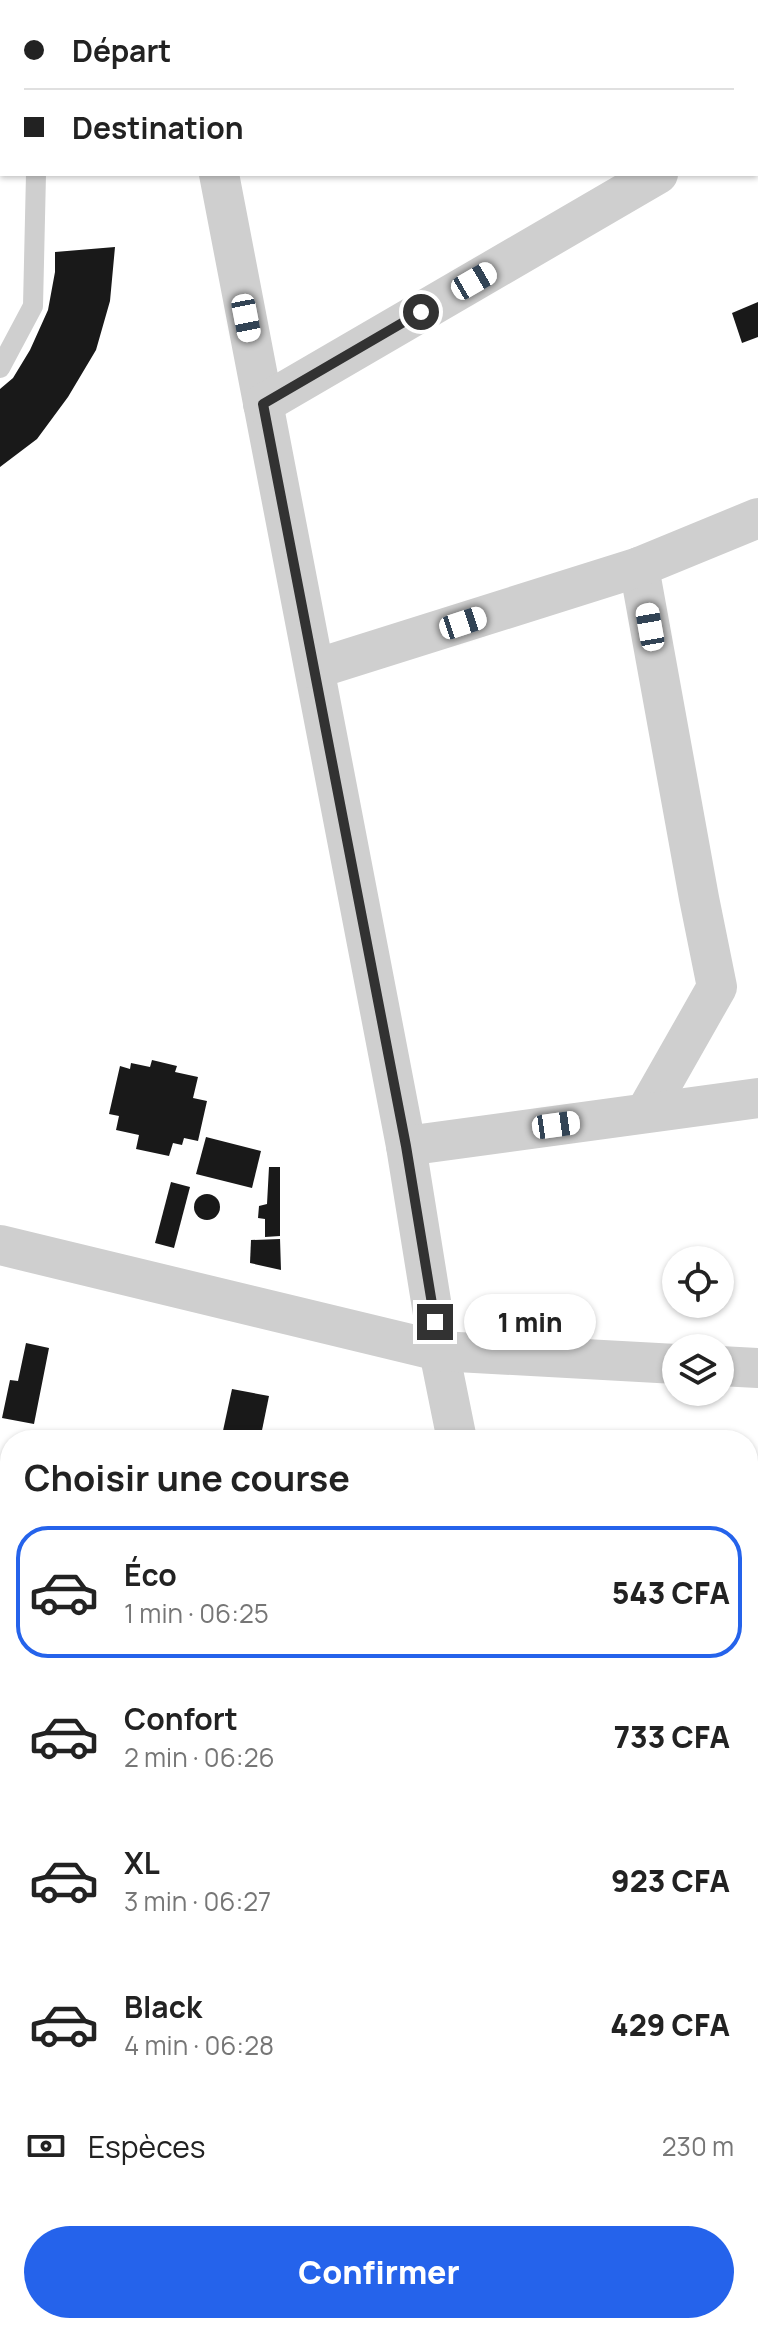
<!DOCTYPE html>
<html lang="fr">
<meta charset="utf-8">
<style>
body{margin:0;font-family:Manrope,sans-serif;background:#f6f6f6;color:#222;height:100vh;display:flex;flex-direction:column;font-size:30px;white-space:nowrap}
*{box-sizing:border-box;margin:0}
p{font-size:26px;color:#767676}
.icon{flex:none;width:44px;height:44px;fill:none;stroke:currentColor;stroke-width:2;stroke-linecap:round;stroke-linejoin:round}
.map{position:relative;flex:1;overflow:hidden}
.panel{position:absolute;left:0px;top:1430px;width:758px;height:904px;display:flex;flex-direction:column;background:#fff;border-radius:32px 32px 0 0;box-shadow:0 2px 6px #0004}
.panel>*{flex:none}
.hud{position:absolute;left:0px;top:0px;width:758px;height:176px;box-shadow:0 2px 6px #0004;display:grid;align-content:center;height:176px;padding:0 24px;background:#fff}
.controls{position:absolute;left:662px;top:1246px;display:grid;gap:16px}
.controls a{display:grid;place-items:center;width:72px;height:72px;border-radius:50%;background:#fff;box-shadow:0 2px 6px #0004;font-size:40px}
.end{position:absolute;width:36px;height:36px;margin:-18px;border:10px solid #323232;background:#fff;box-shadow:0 0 0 4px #fff}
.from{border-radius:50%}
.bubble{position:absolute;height:56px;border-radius:28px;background:#fff;box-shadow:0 2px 6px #0004;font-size:26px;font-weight:800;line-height:56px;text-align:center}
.car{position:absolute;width:24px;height:48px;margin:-24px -12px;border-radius:10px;box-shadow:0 0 6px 2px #0007;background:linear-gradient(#fff 24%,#345 0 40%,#fff 0 76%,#345 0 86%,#fff 0)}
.hud b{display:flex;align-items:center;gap:28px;height:76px;font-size:30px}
.hud b+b{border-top:2px solid #e0e0e0}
.hud i{width:20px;height:20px;background:#222}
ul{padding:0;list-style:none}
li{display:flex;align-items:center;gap:24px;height:132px;margin:0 16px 12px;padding:0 8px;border:4px solid transparent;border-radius:32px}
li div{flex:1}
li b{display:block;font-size:30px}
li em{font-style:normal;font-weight:800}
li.active{border-color:#2563eb}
li>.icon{width:72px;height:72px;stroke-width:1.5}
h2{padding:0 24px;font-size:36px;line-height:96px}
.pay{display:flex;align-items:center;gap:20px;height:88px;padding:0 24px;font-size:30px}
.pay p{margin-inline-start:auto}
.button{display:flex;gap:16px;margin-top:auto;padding:16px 24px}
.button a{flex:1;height:92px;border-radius:48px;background:#2563eb;color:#fff;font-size:32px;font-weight:800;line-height:92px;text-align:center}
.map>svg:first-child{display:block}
.building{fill:#191919}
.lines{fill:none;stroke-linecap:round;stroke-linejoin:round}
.service{stroke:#cfcfcf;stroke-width:20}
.minor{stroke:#cfcfcf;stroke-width:40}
.route{stroke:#323232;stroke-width:10}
</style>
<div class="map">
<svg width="758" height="2334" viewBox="0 0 758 2334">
<rect width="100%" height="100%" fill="#fff"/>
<g class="building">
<path d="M115 247 110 301 96 350 68 397 37 439 0 467V389L13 378 30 350 48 310 55 272V252Z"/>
<path d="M758 302V337L742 343 732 313Z"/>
<path d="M152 1060 177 1066 175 1072 198 1077 193 1098 207 1101 198 1141 184 1138 182 1145 173 1143 169 1156 136 1149 139 1135 116 1130 119 1116 109 1114 120 1066 130 1069 131 1063 150 1067Z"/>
<path d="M206 1137 261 1151 252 1188 196 1174Z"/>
<path d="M269 1167H280V1236L265 1237V1219L258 1218 259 1206 267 1204Z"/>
<path d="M171 1182 190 1187 174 1248 155 1243Z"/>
<circle cx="207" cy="1207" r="13"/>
<path d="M280 1239 281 1270 250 1263 251 1240Z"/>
<path d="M26 1343 49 1348 34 1424 2 1418 10 1380 18 1381Z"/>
<path d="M232 1389 269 1396 260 1440H221Z"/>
<path d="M0 1506 10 1508V1529L0 1527Z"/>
<path d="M0 1562 10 1564V1600L4 1631 0 1630Z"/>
</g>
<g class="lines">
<g class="service">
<path d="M15 0V2"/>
<path d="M91 0 92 2"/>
<path d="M0 78 2 77"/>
<path d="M0 123 2 126"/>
<path d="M0 368 33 306 36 174"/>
</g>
<g class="minor">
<path d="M186 0V2"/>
<path d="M756 117 758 116"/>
<path d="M219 174 406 1146 439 1351 457 1440"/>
<path d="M263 404 658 174"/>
<path d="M639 567 699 898 717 987 646 1112"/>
<path d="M315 669 639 567 758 518"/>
<path d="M406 1146 758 1098"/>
<path d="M0 1245 439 1351 676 1364"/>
<path d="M720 1366 758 1368"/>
<path d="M0 1766 10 1769"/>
<path d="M748 1828 758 1821"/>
<path d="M748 2240 758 2236"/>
<path d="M0 2243 10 2246"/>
<path d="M360 2324 406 2334"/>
<path d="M607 2324 609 2334"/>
<path d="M412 2334 486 2324"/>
</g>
</g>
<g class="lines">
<path class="route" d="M421 312 263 404 406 1146 435 1322"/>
</g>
</svg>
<div class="controls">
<a><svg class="icon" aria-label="locate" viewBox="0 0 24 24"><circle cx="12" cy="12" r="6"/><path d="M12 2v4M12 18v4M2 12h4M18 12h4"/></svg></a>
<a><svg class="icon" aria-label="layers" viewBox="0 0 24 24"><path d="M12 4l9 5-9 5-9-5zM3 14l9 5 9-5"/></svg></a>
</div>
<i class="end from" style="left:421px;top:312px"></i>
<i class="end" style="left:435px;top:1322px"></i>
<div class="bubble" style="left:464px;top:1294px;width:132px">1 min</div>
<i class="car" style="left:474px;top:281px;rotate:60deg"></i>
<i class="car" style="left:246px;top:318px;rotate:169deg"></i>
<i class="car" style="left:463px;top:623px;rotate:72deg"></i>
<i class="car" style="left:650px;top:627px;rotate:350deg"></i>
<i class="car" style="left:556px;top:1125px;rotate:82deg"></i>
<div class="hud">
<b><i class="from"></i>Départ</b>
<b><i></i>Destination</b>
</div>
<section class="panel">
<h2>Choisir une course</h2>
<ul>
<li class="active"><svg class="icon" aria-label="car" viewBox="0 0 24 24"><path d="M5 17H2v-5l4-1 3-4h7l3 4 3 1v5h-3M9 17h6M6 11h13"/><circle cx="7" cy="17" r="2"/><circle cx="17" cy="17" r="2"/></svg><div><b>Éco</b><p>1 min · 06:25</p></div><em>543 CFA</em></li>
<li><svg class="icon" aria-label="car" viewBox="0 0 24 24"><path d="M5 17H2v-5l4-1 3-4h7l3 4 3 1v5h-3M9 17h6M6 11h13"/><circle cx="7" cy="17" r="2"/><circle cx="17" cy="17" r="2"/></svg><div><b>Confort</b><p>2 min · 06:26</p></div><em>733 CFA</em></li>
<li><svg class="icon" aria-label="car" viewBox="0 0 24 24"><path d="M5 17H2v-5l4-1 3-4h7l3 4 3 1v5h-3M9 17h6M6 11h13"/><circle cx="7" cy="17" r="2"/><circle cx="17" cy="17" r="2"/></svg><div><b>XL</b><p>3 min · 06:27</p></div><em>923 CFA</em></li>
<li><svg class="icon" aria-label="car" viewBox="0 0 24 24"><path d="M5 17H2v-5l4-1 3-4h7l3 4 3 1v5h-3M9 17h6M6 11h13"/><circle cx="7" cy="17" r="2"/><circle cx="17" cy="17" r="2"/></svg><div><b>Black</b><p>4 min · 06:28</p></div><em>429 CFA</em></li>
</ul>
<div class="pay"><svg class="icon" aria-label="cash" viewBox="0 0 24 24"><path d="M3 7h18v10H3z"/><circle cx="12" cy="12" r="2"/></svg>Espèces<p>230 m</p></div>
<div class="button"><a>Confirmer</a></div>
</section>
</div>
